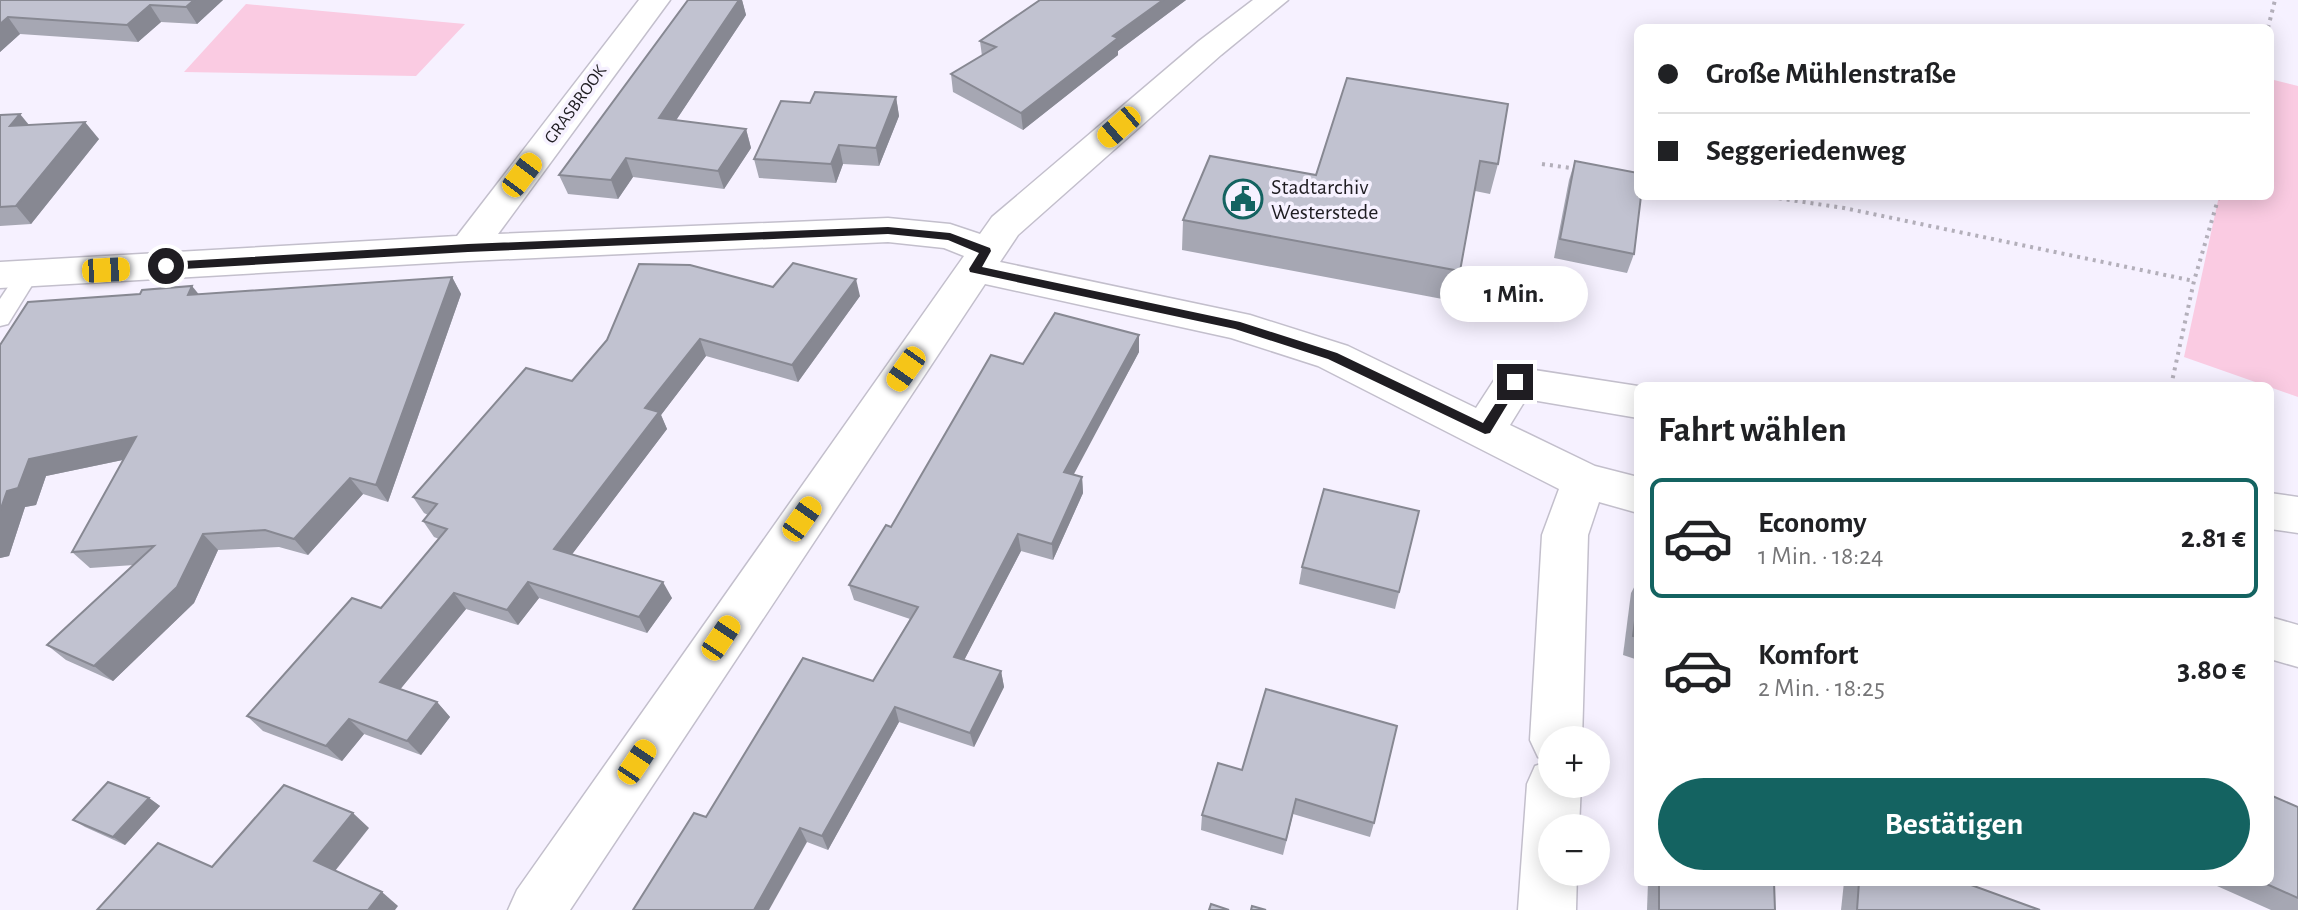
<!DOCTYPE html>
<html lang="de">
<meta charset="utf-8">
<style>
body{margin:0;font-family:"Alegreya Sans",sans-serif;background:#f6f6f6;color:#202124;height:100vh;display:flex;flex-direction:column;font-size:30px;white-space:nowrap}
*{box-sizing:border-box;margin:0}
p{font-size:26px;color:#757577}
.icon{flex:none;width:44px;height:44px;fill:none;stroke:currentColor;stroke-width:2;stroke-linecap:round;stroke-linejoin:round}
.map{position:relative;flex:1;overflow:hidden}
.drawer{position:absolute;left:1634px;top:382px;width:640px;height:504px;display:flex;flex-direction:column;background:#fff;border-radius:12px;box-shadow:0 4px 20px #0003}
.drawer>*{flex:none}
.banner{position:absolute;left:1634px;top:24px;width:640px;height:176px;border-radius:12px;box-shadow:0 4px 20px #0003;display:grid;align-content:center;height:176px;padding:0 24px;background:#fff}
.buttons{position:absolute;left:1538px;top:726px;display:grid;gap:16px}
.buttons a{display:grid;place-items:center;width:72px;height:72px;border-radius:50%;background:#fff;box-shadow:0 4px 20px #0003;font-size:40px}
.end{position:absolute;width:36px;height:36px;margin:-18px;border:10px solid #1f1d22;background:#fff;box-shadow:0 0 0 4px #fff}
.from{border-radius:50%}
.bubble{position:absolute;height:56px;border-radius:28px;background:#fff;box-shadow:0 4px 20px #0003;font-size:26px;font-weight:700;line-height:56px;text-align:center}
.car{position:absolute;width:24px;height:48px;margin:-24px -12px;border-radius:10px;box-shadow:0 0 6px 2px #0007;background:linear-gradient(#f5c518 24%,#345 0 40%,#f5c518 0 76%,#345 0 86%,#f5c518 0)}
.banner b{display:flex;align-items:center;gap:28px;height:76px;font-size:30px}
.banner b+b{border-top:2px solid #e0e0e0}
.banner i{width:20px;height:20px;background:#202124}
ul{padding:0;list-style:none}
li{display:flex;align-items:center;gap:24px;height:120px;margin:0 16px 12px;padding:0 8px;border:4px solid transparent;border-radius:12px}
li div{flex:1}
li b{display:block;font-size:30px}
li em{font-style:normal;font-weight:700}
li.selected{border-color:#146361}
li>.icon{width:72px;height:72px;stroke-width:1.5}
h2{padding:0 24px;font-size:36px;line-height:96px}
.primary-button{display:flex;gap:16px;margin-top:auto;padding:16px 24px}
.primary-button a{flex:1;height:92px;border-radius:48px;background:#146361;color:#fff;font-size:32px;font-weight:700;line-height:92px;text-align:center}
.map>svg:first-child{display:block}
.green{fill:#facbe2}
.lines{fill:none;stroke-linecap:round;stroke-linejoin:round}
.service-casing{stroke:#c3bfcc;stroke-width:3}
.minor-casing{stroke:#c3bfcc;stroke-width:3}
.path{stroke:#b3afba;stroke-width:4;stroke-dasharray:3 5;stroke-linecap:butt}
.service{fill:#fff;fill-rule:evenodd}
.minor{fill:#fff;fill-rule:evenodd}
.wall{fill:#a6a7b3}
.shaded-wall{fill:#878892}
.building{fill:#c1c2d0;stroke:#878892;stroke-width:2}
.route{fill:#1f1d22}
.labels{text-anchor:middle;stroke-width:7;stroke-linejoin:round;paint-order:stroke}
.far-street-label{font-size:18px;fill:#1f1d22;stroke:#f6f1ff}
.poi-label{font-size:22px;fill:#1f1d22;stroke:#f6f1ff;text-anchor:start}
</style>
<div class="map">
<svg width="2298" height="910" viewBox="0 0 2298 910">
<rect width="100%" height="100%" fill="#f6f1ff"/>
<g class="green">
<path d="M246 4 465 24 416 76 184 72Z"/>
<path d="M2270 79 2298 86V397L2184 357 2219 196H2270Z"/>
</g>
<g class="lines">
<g class="service-casing">
<path id="service" d="M28 266 36 269 39 274 8 324 0 326V299L20 269Z"/>
</g>
<g class="minor-casing">
<g id="minor">
<path d="M639 0H670L498 234 888 218 950 224 980 234 992 217 1199 41 1253 0H1288L1221 55 1018 235 1000 262 1250 315 1348 346 1476 408 1500 371 1515 367 1638 386V418L1526 399 1510 425 1595 466 1638 477V513L1599 502 1588 535 1582 740H1552V784H1581L1579 828H1552V872H1577L1576 910H1518L1527 784 1535 766 1549 761 1538 757 1530 740 1542 535 1559 489 1318 366 1231 338 985 284 570 910H508L517 890 964 256 944 248 888 242 468 261 0 288V262L457 236Z"/>
<path d="M2270 493 2298 497V533L2270 529Z"/>
<path d="M2270 617 2298 625V667L2270 659Z"/>
</g>
</g>
<g class="path">
<path d="M2268 28 2275 0"/>
<path d="M1542 164 1578 169"/>
<path d="M1763 196 1844 208 2194 281"/>
<path d="M2171 386 2194 281 2219 196"/>
</g>
<use href="#service" class="service"/>
<use href="#minor" class="minor"/>
</g>
<g class="wall">
<path d="M0 0H223L197 24 161 22 138 42 20 34 0 52Z"/>
<path d="M688 0H742L746 15 676 120 746 129 751 148 724 189 633 177 618 199 568 194 559 175Z"/>
<path d="M1040 0H1186L1118 51V55L1023 130 953 92 951 74 982 56 980 41Z"/>
<path d="M1347 78 1498 164 1490 194 1475 191 1460 271 1453 301 1182 250 1183 220 1316 175Z"/>
<path d="M896 97 899 116 879 166 843 164 836 183 759 178 754 159Z"/>
<path d="M0 115 29 125 99 139 31 224 0 226Z"/>
<path d="M1575 161 1634 254 1627 273 1554 258 1569 180Z"/>
<path d="M452 277 461 294 388 502 363 494 308 555 279 547 218 550 194 603 113 681 66 660 47 645 134 565 90 568 72 552 123 460 46 476 36 505 25 507 9 556 0 558V345L199 294Z"/>
<path d="M773 287 860 296 798 382 706 356 661 415 667 429 572 554 672 598 647 633 539 598 518 625 466 609 400 689 437 702 450 717 421 755 364 734 342 761 263 731 247 716 381 608 439 539 434 537 423 521 428 515 424 513 413 497 572 381 607 340Z"/>
<path d="M1139 335V352L1073 474 1082 477 1083 493 1053 560 1021 551 964 660 1001 671 1004 687 974 747 899 722 828 850 807 842 706 817 873 681 910 619 854 600 849 585 891 527 1023 364Z"/>
<path d="M1419 511 1395 609 1299 584 1302 567Z"/>
<path d="M1638 580V660L1623 655 1631 593Z"/>
<path d="M1218 763 1374 823 1370 837 1293 814 1283 855 1201 830 1202 815Z"/>
<path d="M149 798 160 806 125 845 85 827 73 820Z"/>
<path d="M2298 807V910H2271L2208 882H2270Z"/>
<path d="M1648 882H1774L1775 910H1647Z"/>
<path d="M1844 882H1963L2040 910H1841Z"/>
</g>
<g class="shaded-wall">
<path d="M194 0H223L197 24 186 7Z"/>
<path d="M739 0H742L746 15 665 137 659 118Z"/>
<path d="M1163 0H1186L1118 51V55L1023 130 1021 113 1113 36Z"/>
<path d="M150 5 161 22 138 42 127 25Z"/>
<path d="M8 17 20 34 0 52V24Z"/>
<path d="M896 97 899 116 879 166 876 148Z"/>
<path d="M20 114 34 131 10 126Z"/>
<path d="M85 122 99 139 31 224 16 206Z"/>
<path d="M746 129 751 148 724 189 718 171Z"/>
<path d="M839 145 843 164 836 183 831 164Z"/>
<path d="M626 158 633 177 618 199 611 180Z"/>
<path d="M452 277 461 294 388 502 376 485Z"/>
<path d="M856 279 860 296 798 382 792 365Z"/>
<path d="M192 286 206 303 188 295Z"/>
<path d="M1139 335V352L1066 489 1064 472Z"/>
<path d="M700 339 706 356 661 415 667 429 564 565 554 549 645 408Z"/>
<path d="M136 437 151 454 46 476 36 505 25 507 9 556 0 558V511L7 491 29 459Z"/>
<path d="M1082 477 1083 493 1053 560 1052 544Z"/>
<path d="M350 478 363 494 308 555 294 539Z"/>
<path d="M203 534 218 550 194 603 113 681 94 666Z"/>
<path d="M1018 534 1021 551 958 672 954 657Z"/>
<path d="M528 582 539 598 518 625 507 610Z"/>
<path d="M663 582 672 598 647 633 639 617Z"/>
<path d="M454 593 466 609 394 697 380 682Z"/>
<path d="M1001 671 1004 687 974 747 970 733Z"/>
<path d="M437 702 450 717 421 755 407 741Z"/>
<path d="M895 707 899 722 828 850 822 836Z"/>
<path d="M349 719 364 734 342 761 326 746Z"/>
<path d="M149 798 160 806 125 845 113 837Z"/>
<path d="M353 813 369 828 331 876 314 861Z"/>
<path d="M800 828 807 842 769 910H754Z"/>
<path d="M382 892 398 906 395 910H368Z"/>
</g>
<g class="building">
<path d="M0 0H194L186 7 150 5 127 25 8 17 0 24Z"/>
<path d="M688 0H739L659 118 746 129 718 171 626 158 611 180 559 175Z"/>
<path d="M1040 0H1163L1113 36 1118 38 1021 113 951 74 996 47 980 41Z"/>
<path d="M1347 78 1508 104 1498 164 1480 161 1460 271 1183 220 1210 156 1316 175Z"/>
<path d="M815 92 896 97 876 148 839 145 831 164 754 159 781 101 810 103Z"/>
<path d="M20 114 10 126 85 122 16 206 0 207V115Z"/>
<path d="M1575 161 1638 173V196H1641L1634 254 1560 239Z"/>
<path d="M793 263 856 279 792 365 700 339 645 408 659 412 554 549 663 582 639 617 528 582 507 610 454 593 380 682 437 702 407 741 349 719 326 746 247 716 352 598 381 608 447 529 423 521 437 504 413 497 526 368 572 381 607 340 639 264 690 265 773 287Z"/>
<path d="M452 277 376 485 350 478 294 539 265 530 203 534 177 587 94 666 47 645 154 546 72 552 136 437 29 459 18 488 7 491 0 511V345L28 302 140 294 142 290 192 286 188 295Z"/>
<path d="M1055 313 1139 335 1064 472 1082 477 1052 544 1018 534 954 657 1001 671 970 733 895 707 822 836 800 828 754 910H633L694 813 706 817 803 658 873 681 918 607 849 585 886 525 891 527 991 355 1023 364Z"/>
<path d="M1324 489 1419 511 1399 592 1302 567Z"/>
<path d="M1638 599V637L1633 636Z"/>
<path d="M1266 689 1397 726 1374 823 1296 799 1286 840 1202 815 1218 763 1242 770Z"/>
<path d="M108 782 149 798 113 837 73 820Z"/>
<path d="M284 785 353 813 314 861 382 892 368 910H97L158 843 212 867Z"/>
<path d="M2270 795 2298 807V898L2262 882H2270Z"/>
<path d="M1659 882H1774L1775 910H1659Z"/>
<path d="M1859 882H1963L2040 910H1857Z"/>
<path d="M1211 904 1229 910H1209Z"/>
<path d="M1252 906 1266 910H1251Z"/>
</g>
<path class="route" d="M888 227 950 233 990 248 991 251 982 267 1240 322 1337 353 1483 423 1511 379 1515 377 1521 382 1490 433 1485 434 1328 359 1235 329 970 272 969 269 979 253 948 240 888 234 468 252 166 270 160 266 166 262 468 244Z"/>
<defs>
<g id="civic-ring" transform="scale(2)"><circle r="9.5" fill="#f6f1ff" stroke="#146361" stroke-width="1.5"/><path d="M-.6-6.5H3V-4.5H.6V-3L4-1V1h2V6H-6V1h2V-1L-.6-3ZM-1.2 2.5V6h2.4V2.5Z" fill="#146361"/></g>
</defs>
<g fill-rule="evenodd">
<use href="#civic-ring" x="1243" y="199"/>
</g>
<g class="labels">
<g class="far-street-label">
<text transform="translate(575 104) rotate(-54)" y="6">GRASBROOK</text>
</g>
<g class="poi-label">
<text x="1271" y="194">Stadtarchiv<tspan x="1271" dy="25">Westerstede</tspan></text>
</g>
</g>
</svg>
<div class="buttons">
<a>+</a>
<a>−</a>
</div>
<i class="end from" style="left:166px;top:266px"></i>
<i class="end" style="left:1515px;top:382px"></i>
<div class="bubble" style="left:1440px;top:266px;width:148px">1 Min.</div>
<i class="car" style="left:1119px;top:127px;rotate:229deg"></i>
<i class="car" style="left:522px;top:175px;rotate:37deg"></i>
<i class="car" style="left:106px;top:270px;rotate:87deg"></i>
<i class="car" style="left:906px;top:369px;rotate:215deg"></i>
<i class="car" style="left:802px;top:519px;rotate:35deg"></i>
<i class="car" style="left:721px;top:638px;rotate:34deg"></i>
<i class="car" style="left:637px;top:762px;rotate:34deg"></i>
<div class="banner">
<b><i class="from"></i>Große Mühlenstraße</b>
<b><i></i>Seggeriedenweg</b>
</div>
<section class="drawer">
<h2>Fahrt wählen</h2>
<ul>
<li class="selected"><svg class="icon" aria-label="car" viewBox="0 0 24 24"><path d="M5 17H2v-5l4-1 3-4h7l3 4 3 1v5h-3M9 17h6M6 11h13"/><circle cx="7" cy="17" r="2"/><circle cx="17" cy="17" r="2"/></svg><div><b>Economy</b><p>1 Min. · 18:24</p></div><em>2.81 €</em></li>
<li><svg class="icon" aria-label="car" viewBox="0 0 24 24"><path d="M5 17H2v-5l4-1 3-4h7l3 4 3 1v5h-3M9 17h6M6 11h13"/><circle cx="7" cy="17" r="2"/><circle cx="17" cy="17" r="2"/></svg><div><b>Komfort</b><p>2 Min. · 18:25</p></div><em>3.80 €</em></li>
</ul>
<div class="primary-button"><a>Bestätigen</a></div>
</section>
</div>
